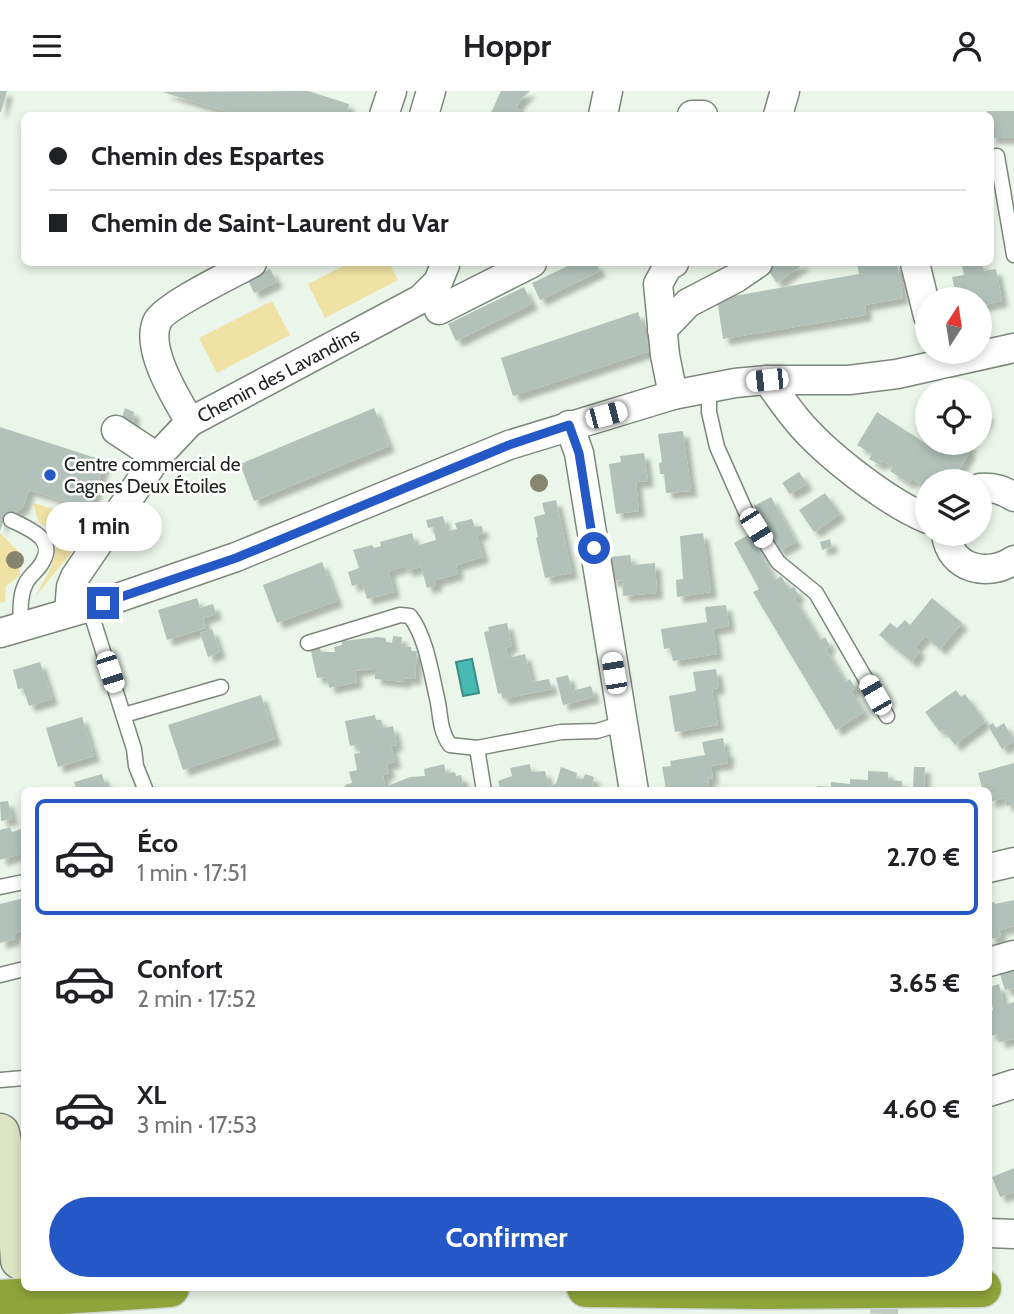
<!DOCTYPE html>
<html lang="fr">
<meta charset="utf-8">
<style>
body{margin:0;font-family:Cabin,sans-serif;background:#f6f6f6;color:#202124;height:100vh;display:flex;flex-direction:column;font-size:26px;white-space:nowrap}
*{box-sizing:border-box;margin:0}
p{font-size:23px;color:#757577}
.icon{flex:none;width:38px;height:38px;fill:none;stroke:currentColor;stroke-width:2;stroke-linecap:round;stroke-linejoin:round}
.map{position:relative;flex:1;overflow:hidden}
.details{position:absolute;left:21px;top:696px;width:971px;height:504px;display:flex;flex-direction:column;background:#fff;border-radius:10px;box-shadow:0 4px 10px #0003}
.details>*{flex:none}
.banner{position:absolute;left:21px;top:21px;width:973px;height:154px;border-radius:10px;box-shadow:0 4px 10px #0003;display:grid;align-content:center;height:154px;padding:0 28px;background:#fff}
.needle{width:46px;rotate:12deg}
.buttons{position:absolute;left:915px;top:196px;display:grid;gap:14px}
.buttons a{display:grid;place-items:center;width:77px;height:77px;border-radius:50%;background:#fff;box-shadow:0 4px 10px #0003;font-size:35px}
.end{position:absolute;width:32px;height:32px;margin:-16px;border:9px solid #2458c6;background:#fff;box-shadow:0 0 0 4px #fff}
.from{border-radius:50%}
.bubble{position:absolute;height:49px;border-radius:24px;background:#fff;box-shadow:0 4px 10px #0003;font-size:23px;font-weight:700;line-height:49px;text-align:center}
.car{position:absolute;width:21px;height:42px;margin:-21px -10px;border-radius:9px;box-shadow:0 0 5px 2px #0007;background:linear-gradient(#fff 24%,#345 0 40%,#fff 0 76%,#345 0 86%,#fff 0)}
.banner b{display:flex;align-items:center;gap:24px;height:66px;font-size:26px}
.banner b+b{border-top:2px solid #e0e0e0}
.banner i{width:18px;height:18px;background:#202124}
ul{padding:12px 0 0;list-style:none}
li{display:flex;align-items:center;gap:21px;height:116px;margin:0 14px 10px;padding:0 14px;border:4px solid transparent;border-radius:10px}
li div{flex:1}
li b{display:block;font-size:26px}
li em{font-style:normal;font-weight:700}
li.current{border-color:#2458c6}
li>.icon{width:63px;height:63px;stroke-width:1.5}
.primary-button{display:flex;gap:14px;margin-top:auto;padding:14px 28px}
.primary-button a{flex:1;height:80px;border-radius:42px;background:#2458c6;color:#fff;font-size:28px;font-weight:700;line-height:80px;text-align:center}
header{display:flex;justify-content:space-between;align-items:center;height:91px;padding:0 28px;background:#fff;font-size:32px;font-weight:700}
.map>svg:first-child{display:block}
.green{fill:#f0e2a4}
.water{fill:#49b9b4;stroke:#3c8c87;stroke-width:2}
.building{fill:#b2c2bb;filter:url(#shadow)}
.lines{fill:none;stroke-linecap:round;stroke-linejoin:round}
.street-tunnel{stroke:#c2ccc1;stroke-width:28;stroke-dasharray:28 14;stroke-linecap:butt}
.lane-casing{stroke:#7c877c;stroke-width:17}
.street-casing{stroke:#7c877c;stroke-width:31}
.secondary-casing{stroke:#7c877c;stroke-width:41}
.highway-casing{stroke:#d2d3d2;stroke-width:41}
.lane{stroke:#fff;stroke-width:14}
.street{stroke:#fff;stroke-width:28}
.secondary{stroke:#dde4c4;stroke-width:38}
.highway{stroke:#8fa53b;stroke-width:38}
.tree{fill:#86866e}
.route{stroke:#2458c6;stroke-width:9}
.poi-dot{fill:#2458c6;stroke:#fff;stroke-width:2.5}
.labels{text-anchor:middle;stroke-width:5;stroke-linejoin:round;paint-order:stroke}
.street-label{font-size:19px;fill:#1e221d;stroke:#fff}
.poi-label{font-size:19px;fill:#1e221d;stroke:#fff;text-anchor:start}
</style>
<header><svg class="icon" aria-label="menu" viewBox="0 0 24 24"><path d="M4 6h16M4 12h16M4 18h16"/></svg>Hoppr<svg class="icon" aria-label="person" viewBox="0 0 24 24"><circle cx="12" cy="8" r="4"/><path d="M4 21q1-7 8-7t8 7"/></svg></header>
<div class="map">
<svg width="1014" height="1223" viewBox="0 0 1014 1223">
<defs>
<filter id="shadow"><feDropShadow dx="6" dy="6" stdDeviation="2" flood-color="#0004"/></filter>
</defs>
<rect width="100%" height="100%" fill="#ebf6ea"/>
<g class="green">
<path d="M349 172H389L398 189 325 227 308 193Z"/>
<path d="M272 210 290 244 217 282 199 247Z"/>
<path d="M33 412 84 427 91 433 74 458 35 506C48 481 72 450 39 432Z"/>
<path d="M0 442 19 461 20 484 6 495 5 511 0 512Z"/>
</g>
<path class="water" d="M472 568 479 602 463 605 456 571Z"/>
<g class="building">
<path d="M0 0H7L1 21H0Z"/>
<path d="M308 0 349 13 346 24H237L162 1Z"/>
<path d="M501 0H530L521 8 516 17 527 22 526 24H490Z"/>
<path d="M987 20H1014V47H990V24H987Z"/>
<path d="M574 172H596L600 180 540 209 532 192Z"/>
<path d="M772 172H805L777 192 766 176Z"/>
<path d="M857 172H897L903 207 865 214 866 224 723 248 717 208 859 183Z"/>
<path d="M982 172 984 180 996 178 1002 210 980 215V208H957L952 186 964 184 962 175Z"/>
<path d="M270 178 277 191 254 202 248 189Z"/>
<path d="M524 196 532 213 456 250 448 233Z"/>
<path d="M638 221 650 260 513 305 501 267Z"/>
<path d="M125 317 134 321 133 331 121 330Z"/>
<path d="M374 317 389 355 254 410 240 373Z"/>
<path d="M980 319 988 324 980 338Z"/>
<path d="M877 321 925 352 928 349V352H972L967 358 970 361 957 382 954 380 947 390 933 387 928 390V397L912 388 909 392 890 380 893 376 882 370 880 374 869 368 872 363 857 354Z"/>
<path d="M0 336 105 370 90 418 29 399 23 416 3 431 0 440Z"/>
<path d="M683 340 691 400 666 402 664 383H660L659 372 662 371 658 343Z"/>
<path d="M644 362 648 390 636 391 639 420 616 423 609 373 621 371 620 365Z"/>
<path d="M799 381 807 393 790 403 782 392Z"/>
<path d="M825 402 840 423 814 441 799 419Z"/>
<path d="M771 406 796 451 779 460 754 415Z"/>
<path d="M556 409 572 482 545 487 536 447 538 446 534 426 545 423 542 412Z"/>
<path d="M443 425 447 440 457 438 455 432 472 428 475 436 482 435 483 442 477 444 483 466 456 474 458 483 436 489V494L427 497 421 476 407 480 405 475 389 480 394 501 367 508 362 492 352 495 348 481 359 477 353 459 372 454 374 457 381 455 380 451 412 442 416 455 436 449 433 436 428 437 426 429Z"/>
<path d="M703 442 711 501 677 506 676 489 683 488 680 445Z"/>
<path d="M750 443 775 489 781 485 789 498 794 496 799 505 794 507 820 549 825 546 830 555 826 558 845 591 850 588 855 597 851 600 864 621 836 639 753 501 759 498 734 452Z"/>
<path d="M830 448 832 456 822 459 820 451Z"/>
<path d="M630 464 632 474 655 472 657 502 623 505 622 489 611 490 609 466Z"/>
<path d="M322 471 337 510 277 532 263 494Z"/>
<path d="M197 507 200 517 213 513 216 523 203 527 206 537 167 549 158 519Z"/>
<path d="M932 507 962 532 940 558 925 545 915 557 920 560 912 571 879 544 890 532 897 537 905 529 910 534Z"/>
<path d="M726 514 729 535 713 538 717 563 673 570 670 557 664 558 661 538 707 531 705 516Z"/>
<path d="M507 532 512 555 506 557 508 567 525 563 532 591 549 588 552 598 503 608 501 602 498 603 484 541 489 540 488 536Z"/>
<path d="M212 538 220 561 208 566 200 542Z"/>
<path d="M393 545 402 546 401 555 411 556V560H417L415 588 405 587V591L375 588V579L366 578 355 580 357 591 329 597 327 586 317 587 310 556 319 554 321 561H335L334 556 342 554V550L378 546 386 547V551L392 552Z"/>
<path d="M40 571 52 608 29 615 23 597 18 598 13 579Z"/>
<path d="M716 578 719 597 712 598 718 634 675 641 669 605 696 600 693 581Z"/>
<path d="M568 584 572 600 591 595 594 606 563 614 556 587Z"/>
<path d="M956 599 961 606 965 603 985 631 955 654 943 638 940 641 925 621Z"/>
<path d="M261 604 275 648 183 679 168 634Z"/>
<path d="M375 624 376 629H381L383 637 393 635 397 654 391 655 395 671 387 673 389 682 383 684 385 696 410 686 425 685 424 678 444 673 446 683 455 681 456 685 461 684 464 700H346L345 694 352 692 349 681 357 679 354 663 360 662 358 653 350 655 345 630Z"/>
<path d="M82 626 94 665 58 676 46 637Z"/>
<path d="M993 632 996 637 1004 632 1014 650 1002 658 988 635Z"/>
<path d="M723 647 725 660H728V672L711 675 713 687 708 688 710 700H675V696L666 698 662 676 671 675 670 670 705 664 702 651Z"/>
<path d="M1014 672V713L1007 715 1004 707 989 711V700H983L978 682Z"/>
<path d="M530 673 531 681 545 680 549 695 556 693 561 676 577 682 576 687 583 688 585 683 594 686 592 694 599 697 598 700H501L498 690 512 685 510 677Z"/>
<path d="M914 676H925L924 697 913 696Z"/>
<path d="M868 680 888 681V689L902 690V700H817V695L831 696V691L850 693V688L868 689Z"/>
<path d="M102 683 107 700H77L74 691Z"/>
<path d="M8 710 12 728 1 730 0 711Z"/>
<path d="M10 736 12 741 24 737V766L22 767 21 763 0 769V739Z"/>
<path d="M24 807V839L14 842 15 848 0 852V813Z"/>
<path d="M1014 809V835L999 839 1001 846 989 848V812L994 811 995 813Z"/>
<path d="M1014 876V897L1005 899 999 880Z"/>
<path d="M999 893 1004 914 1014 911V948L999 951 998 943 991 945 989 938V920L993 919 989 896Z"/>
<path d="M1014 1077V1101L1000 1106 992 1086Z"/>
</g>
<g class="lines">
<path class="street-tunnel" d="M884 1223 885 1197"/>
<g class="lane-casing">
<g id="lane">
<path d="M997 65 1014 164"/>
<path d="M709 296V321L717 356 745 419 778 471 816 502 887 625"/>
<path d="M11 429C27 437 56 447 43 470 39 479 30 484 26 492 19 505 21 522 20 536"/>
<path d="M89 516 134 658 136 675 146 700"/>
<path d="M308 552 400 524 410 525C426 546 431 581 437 607 441 624 439 639 450 654L477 657 561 641 597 640 623 632"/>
<path d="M124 624 221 596"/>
<path d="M477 657 484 700"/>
<path d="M0 796 24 791"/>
<path d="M0 884 24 878"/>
<path d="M0 989 24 987"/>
</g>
</g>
<g class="street-casing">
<g id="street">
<path d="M384 24 392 0"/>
<path d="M424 24 431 0"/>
<path d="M603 24 608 0"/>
<path d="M692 24H703"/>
<path d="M778 24 785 0"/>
<path d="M915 172 928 225"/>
<path d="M439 219 532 172"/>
<path d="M662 239 688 212 736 187 758 172"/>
<path d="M767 289C777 302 786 316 797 329 824 362 888 412 928 428"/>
<path d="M673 304 665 264 658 193 668 175 674 172"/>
<path d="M190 331C177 308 145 259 157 231 163 216 234 182 252 172"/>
<path d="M569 334 579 362 634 700"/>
<path d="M116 339 157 366"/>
<path d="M980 397C994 396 1003 399 1014 406"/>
<path d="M946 443C950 478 988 487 1014 469"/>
<path d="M69 521 71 496 75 486 157 366 190 331 421 208 438 191 445 174"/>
<path d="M0 542 103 512 236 466 509 354 673 304 735 292 767 289H849L897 283 1014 257"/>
<path d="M989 777 1014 771"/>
<path d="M989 871 1014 864"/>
<path d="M989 1001 1014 993"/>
<path d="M989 1142 1014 1143"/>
</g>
</g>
<g class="secondary-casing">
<path id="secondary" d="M0 1042 17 1127 20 1169"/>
</g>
<g class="highway-casing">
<g id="highway">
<path d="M586 1197 763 1199 982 1197"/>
<path d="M0 1208 170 1197"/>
</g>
</g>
<use href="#lane" class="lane"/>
<use href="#street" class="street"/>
<use href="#secondary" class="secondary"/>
<use href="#highway" class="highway"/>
</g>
<g class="tree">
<circle cx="539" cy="392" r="9"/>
<circle cx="15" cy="469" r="9"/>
</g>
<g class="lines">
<path class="route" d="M103 512 236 467 509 354 569 334 579 362 594 457"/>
</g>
<circle class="poi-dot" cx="50" cy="384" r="7"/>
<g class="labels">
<g class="street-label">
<text transform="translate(278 284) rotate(-28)" y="7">Chemin des Lavandins</text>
</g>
<g class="poi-label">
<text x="64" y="380">Centre commercial de<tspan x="64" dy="22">Cagnes Deux Étoiles</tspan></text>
</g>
</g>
</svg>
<div class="buttons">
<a><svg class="needle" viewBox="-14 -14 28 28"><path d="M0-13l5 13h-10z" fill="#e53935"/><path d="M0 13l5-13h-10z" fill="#757577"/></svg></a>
<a><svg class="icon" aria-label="locate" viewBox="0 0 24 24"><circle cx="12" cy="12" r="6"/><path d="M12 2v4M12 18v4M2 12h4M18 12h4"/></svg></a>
<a><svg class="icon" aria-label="layers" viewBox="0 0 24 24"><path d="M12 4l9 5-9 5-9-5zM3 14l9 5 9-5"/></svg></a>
</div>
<i class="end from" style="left:594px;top:457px"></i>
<i class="end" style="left:103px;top:512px"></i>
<div class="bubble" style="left:46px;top:411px;width:116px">1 min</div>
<i class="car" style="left:767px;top:289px;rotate:264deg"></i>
<i class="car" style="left:606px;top:324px;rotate:75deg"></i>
<i class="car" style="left:756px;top:437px;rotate:148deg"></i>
<i class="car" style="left:110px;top:581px;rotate:162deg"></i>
<i class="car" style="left:614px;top:582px;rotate:350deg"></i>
<i class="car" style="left:875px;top:604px;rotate:330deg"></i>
<div class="banner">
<b><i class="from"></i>Chemin des Espartes</b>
<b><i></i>Chemin de Saint-Laurent du Var</b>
</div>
<section class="details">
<ul>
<li class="current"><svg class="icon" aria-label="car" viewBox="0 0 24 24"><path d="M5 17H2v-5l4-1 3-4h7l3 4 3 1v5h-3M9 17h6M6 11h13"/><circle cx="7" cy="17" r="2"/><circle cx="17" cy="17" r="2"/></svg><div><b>Éco</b><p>1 min · 17:51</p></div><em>2.70 €</em></li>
<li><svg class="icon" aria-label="car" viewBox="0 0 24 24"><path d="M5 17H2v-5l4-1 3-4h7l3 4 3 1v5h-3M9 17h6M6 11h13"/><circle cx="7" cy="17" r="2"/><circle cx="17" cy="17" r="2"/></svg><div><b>Confort</b><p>2 min · 17:52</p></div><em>3.65 €</em></li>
<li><svg class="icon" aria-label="car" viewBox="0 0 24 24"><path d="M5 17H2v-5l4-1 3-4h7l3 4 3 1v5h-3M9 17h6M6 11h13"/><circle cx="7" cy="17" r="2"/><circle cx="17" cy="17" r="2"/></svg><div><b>XL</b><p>3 min · 17:53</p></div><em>4.60 €</em></li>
</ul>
<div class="primary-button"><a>Confirmer</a></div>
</section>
</div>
